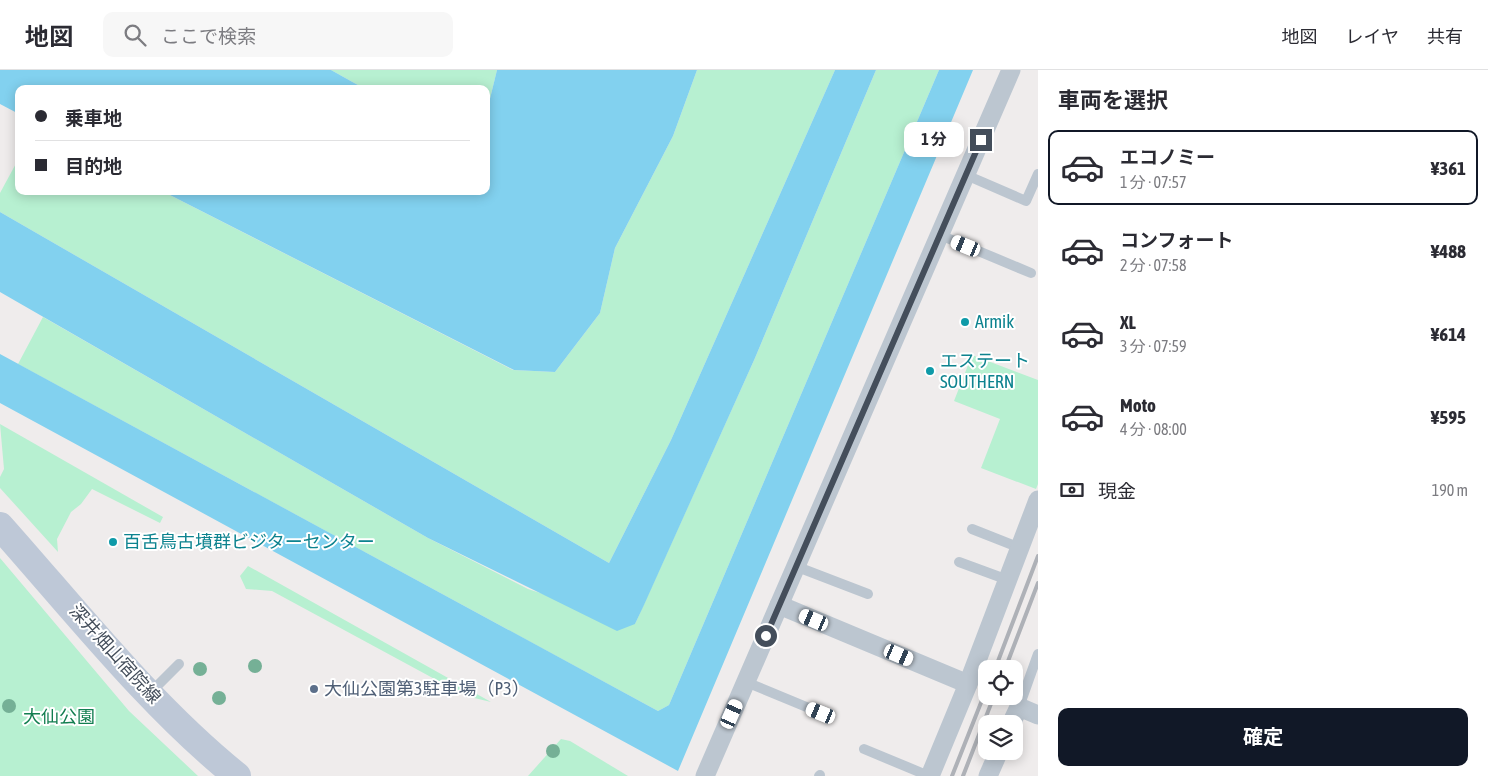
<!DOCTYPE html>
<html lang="ja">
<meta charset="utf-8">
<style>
body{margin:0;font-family:"Asap Condensed","Noto Sans JP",sans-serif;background:#f7f7f7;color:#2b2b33;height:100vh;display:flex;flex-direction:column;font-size:19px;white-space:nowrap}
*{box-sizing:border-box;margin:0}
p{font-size:16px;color:#7c7c81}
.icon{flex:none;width:28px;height:28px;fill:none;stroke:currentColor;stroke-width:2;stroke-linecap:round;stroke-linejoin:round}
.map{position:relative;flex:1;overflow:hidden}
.side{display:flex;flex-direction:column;background:#fff;width:450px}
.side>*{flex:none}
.banner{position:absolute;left:15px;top:15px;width:475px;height:110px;border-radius:10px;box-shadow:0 2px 12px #0003;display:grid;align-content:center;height:110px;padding:0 20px;background:#fff}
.controls{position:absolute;left:978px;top:590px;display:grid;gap:10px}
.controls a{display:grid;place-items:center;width:45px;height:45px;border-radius:10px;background:#fff;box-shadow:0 2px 12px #0003;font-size:25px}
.end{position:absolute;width:22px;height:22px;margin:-11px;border:6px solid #444e5b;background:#fff;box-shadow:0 0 0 2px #fff}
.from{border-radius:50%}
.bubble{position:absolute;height:35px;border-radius:10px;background:#fff;box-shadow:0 2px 12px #0003;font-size:16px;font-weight:700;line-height:35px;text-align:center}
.car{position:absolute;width:15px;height:30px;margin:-15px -8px;border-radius:6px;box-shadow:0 0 4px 1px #0007;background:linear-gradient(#fff 24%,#345 0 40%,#fff 0 76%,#345 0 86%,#fff 0)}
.banner b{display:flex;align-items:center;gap:18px;height:48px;font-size:19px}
.banner b+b{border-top:1px solid #e1e1e2}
.banner i{width:12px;height:12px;background:#2b2b33}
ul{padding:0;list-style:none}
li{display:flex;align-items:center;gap:15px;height:75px;margin:0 10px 8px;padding:0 10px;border:2px solid transparent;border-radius:10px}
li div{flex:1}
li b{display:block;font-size:19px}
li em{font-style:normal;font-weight:700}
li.on{border-color:#111827}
li>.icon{width:45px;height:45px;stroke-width:1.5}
h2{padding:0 20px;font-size:22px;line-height:60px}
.pay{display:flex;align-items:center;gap:12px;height:55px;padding:0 20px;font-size:19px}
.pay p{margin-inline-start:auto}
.action{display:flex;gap:10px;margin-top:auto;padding:10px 20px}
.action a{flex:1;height:58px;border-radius:10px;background:#111827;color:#fff;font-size:20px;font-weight:700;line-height:58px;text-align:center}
header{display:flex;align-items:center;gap:30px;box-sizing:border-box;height:70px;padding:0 25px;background:#fff;border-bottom:1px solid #e1e1e2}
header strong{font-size:24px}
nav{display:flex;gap:28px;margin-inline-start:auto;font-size:18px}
.search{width:350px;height:45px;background:#f7f7f7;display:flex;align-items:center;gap:12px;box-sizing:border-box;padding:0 18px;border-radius:10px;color:#7c7c81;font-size:19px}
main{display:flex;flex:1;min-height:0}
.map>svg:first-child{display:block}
.green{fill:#b7f0d1}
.water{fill:#82d1ef}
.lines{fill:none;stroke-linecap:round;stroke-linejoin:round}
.lane{stroke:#bcc6d0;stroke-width:10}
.street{stroke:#bcc6d0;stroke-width:19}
.secondary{stroke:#bec8d7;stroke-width:28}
.rail{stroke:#aeb1b7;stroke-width:4}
.tree{fill:#75b096}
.route{stroke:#444e5b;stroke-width:6}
.culture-dot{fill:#0f9aa8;stroke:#fff;stroke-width:2}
.service-dot{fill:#5c6f8a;stroke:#fff;stroke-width:2}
.labels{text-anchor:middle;stroke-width:4;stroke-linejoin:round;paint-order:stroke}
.culture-label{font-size:18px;fill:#0d838f;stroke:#fff;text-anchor:start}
.street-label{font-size:18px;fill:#444e5b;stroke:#fff}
.service-label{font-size:18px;fill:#4e5e75;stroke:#fff;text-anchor:start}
.park-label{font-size:18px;fill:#127e50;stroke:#fff}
</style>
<header>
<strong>地図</strong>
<div class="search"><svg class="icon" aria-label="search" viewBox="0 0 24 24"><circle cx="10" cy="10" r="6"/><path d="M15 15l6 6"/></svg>ここで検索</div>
<nav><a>地図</a><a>レイヤ</a><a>共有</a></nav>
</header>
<main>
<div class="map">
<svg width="1038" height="706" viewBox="0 0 1038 706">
<rect width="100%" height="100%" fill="#efecec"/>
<g class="green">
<path d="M331 0H497L486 45V19H365Z"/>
<path d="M697 0H835L671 370 609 493 0 142V123L19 88V121H162L513 300 555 302 600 243 615 178 673 66Z"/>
<path d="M876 0H939L669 635 658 641 18 294 43 247 428 468 528 519 635 554 755 288Z"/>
<path d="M972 285 1038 310V414L1036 419 981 398 1000 349 954 331Z"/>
<path d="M0 354 163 447 160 453 92 419 81 434 71 442 57 469 58 482 0 418V407L4 399Z"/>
<path d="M0 488 129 641 198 706H0Z"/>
<path d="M248 496 491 632 466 626 272 521 246 519 240 506Z"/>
<path d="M561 669 570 671 628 706H528Z"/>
</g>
<g class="water">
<path d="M0 0H331L365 19H19V44L0 34Z"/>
<path d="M497 0H697L673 66 615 178 600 243 555 302 514 300 162 121H486V45Z"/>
<path d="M835 0H876L755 288 644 535 635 554 617 561 428 468 0 222V142L609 493 671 370Z"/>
<path d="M939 0H973L678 701 0 333V284L658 641 669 635Z"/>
</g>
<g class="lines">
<g class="lane">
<path d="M966 105 1026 131 1038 104"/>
<path d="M940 165 1031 203"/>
<path d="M972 459 1020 478"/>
<path d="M959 492 1008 510"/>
<path d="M795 496 868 524"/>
<path d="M746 612 821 643"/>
<path d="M150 623 179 594"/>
<path d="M1019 637 1038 584"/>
<path d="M864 679 929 706"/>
<path d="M819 706 820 705"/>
</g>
<g class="street">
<path d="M779 535 968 614"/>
<path d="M1011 654 1019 637 1038 645"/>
<path d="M705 706 1011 0"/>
<path d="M930 706 968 614 1038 430"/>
<path d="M988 706 999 681"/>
</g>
<path class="secondary" d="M0 456C74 539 150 636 237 706"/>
<g class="rail">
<path d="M995 599 1038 486"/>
<path d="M1005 599 1038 513"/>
<path d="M952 706 986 620"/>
<path d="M963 706 994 626"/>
</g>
</g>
<g class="tree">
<circle cx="255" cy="596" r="7"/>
<circle cx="200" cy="599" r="7"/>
<circle cx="219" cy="628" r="7"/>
<circle cx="9" cy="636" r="7"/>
<circle cx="553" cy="681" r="7"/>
</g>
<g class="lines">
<path class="route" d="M766 566 981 70"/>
</g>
<g class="culture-dot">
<circle cx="965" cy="252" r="5"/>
<circle cx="930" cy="301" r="5"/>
<circle cx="113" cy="472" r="5"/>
</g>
<circle class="service-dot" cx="314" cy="619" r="5"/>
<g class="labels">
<g class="culture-label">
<text x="975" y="258">Armik</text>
<text x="940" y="297">エステート<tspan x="940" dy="21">SOUTHERN</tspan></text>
<text x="123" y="478">百舌鳥古墳群ビジターセンター</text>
</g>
<g class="street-label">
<text transform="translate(115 584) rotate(48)" y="6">深井畑山宿院線</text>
</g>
<g class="service-label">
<text x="324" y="625">大仙公園第3駐車場（P3）</text>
</g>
<g class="park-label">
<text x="59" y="653">大仙公園</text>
</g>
</g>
</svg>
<div class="controls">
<a><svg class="icon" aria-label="locate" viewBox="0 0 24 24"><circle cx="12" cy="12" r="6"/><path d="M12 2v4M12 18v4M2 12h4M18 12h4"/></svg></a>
<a><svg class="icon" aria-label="layers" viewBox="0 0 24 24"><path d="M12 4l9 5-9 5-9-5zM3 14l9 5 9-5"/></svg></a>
</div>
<i class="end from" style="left:766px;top:566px"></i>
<i class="end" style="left:981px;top:70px"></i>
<div class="bubble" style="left:904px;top:52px;width:60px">1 分</div>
<i class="car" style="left:966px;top:176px;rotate:292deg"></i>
<i class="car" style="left:814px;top:550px;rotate:293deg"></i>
<i class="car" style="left:899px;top:585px;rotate:113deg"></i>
<i class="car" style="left:821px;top:643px;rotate:292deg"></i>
<i class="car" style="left:732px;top:644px;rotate:24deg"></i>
<div class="banner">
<b><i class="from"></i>乗車地</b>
<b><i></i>目的地</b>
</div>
</div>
<section class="side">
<h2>車両を選択</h2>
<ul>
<li class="on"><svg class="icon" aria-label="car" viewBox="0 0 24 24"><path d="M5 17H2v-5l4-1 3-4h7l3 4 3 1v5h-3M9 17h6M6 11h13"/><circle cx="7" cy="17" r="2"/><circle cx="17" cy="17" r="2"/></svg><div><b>エコノミー</b><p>1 分 · 07:57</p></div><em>¥361</em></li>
<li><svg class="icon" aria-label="car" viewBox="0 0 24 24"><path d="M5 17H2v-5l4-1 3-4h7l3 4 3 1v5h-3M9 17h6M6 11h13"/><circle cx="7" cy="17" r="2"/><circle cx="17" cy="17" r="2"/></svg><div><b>コンフォート</b><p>2 分 · 07:58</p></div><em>¥488</em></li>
<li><svg class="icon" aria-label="car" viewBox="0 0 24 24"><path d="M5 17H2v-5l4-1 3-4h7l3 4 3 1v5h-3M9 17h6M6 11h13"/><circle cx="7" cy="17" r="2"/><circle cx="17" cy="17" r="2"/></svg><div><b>XL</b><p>3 分 · 07:59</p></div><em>¥614</em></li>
<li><svg class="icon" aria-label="car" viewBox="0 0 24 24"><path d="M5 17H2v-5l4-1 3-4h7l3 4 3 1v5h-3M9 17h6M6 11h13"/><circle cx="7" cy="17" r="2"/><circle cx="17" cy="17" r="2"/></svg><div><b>Moto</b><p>4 分 · 08:00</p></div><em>¥595</em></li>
</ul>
<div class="pay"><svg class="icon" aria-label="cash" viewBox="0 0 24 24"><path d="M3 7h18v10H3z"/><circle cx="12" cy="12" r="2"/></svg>現金<p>190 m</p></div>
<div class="action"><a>確定</a></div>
</section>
</main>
